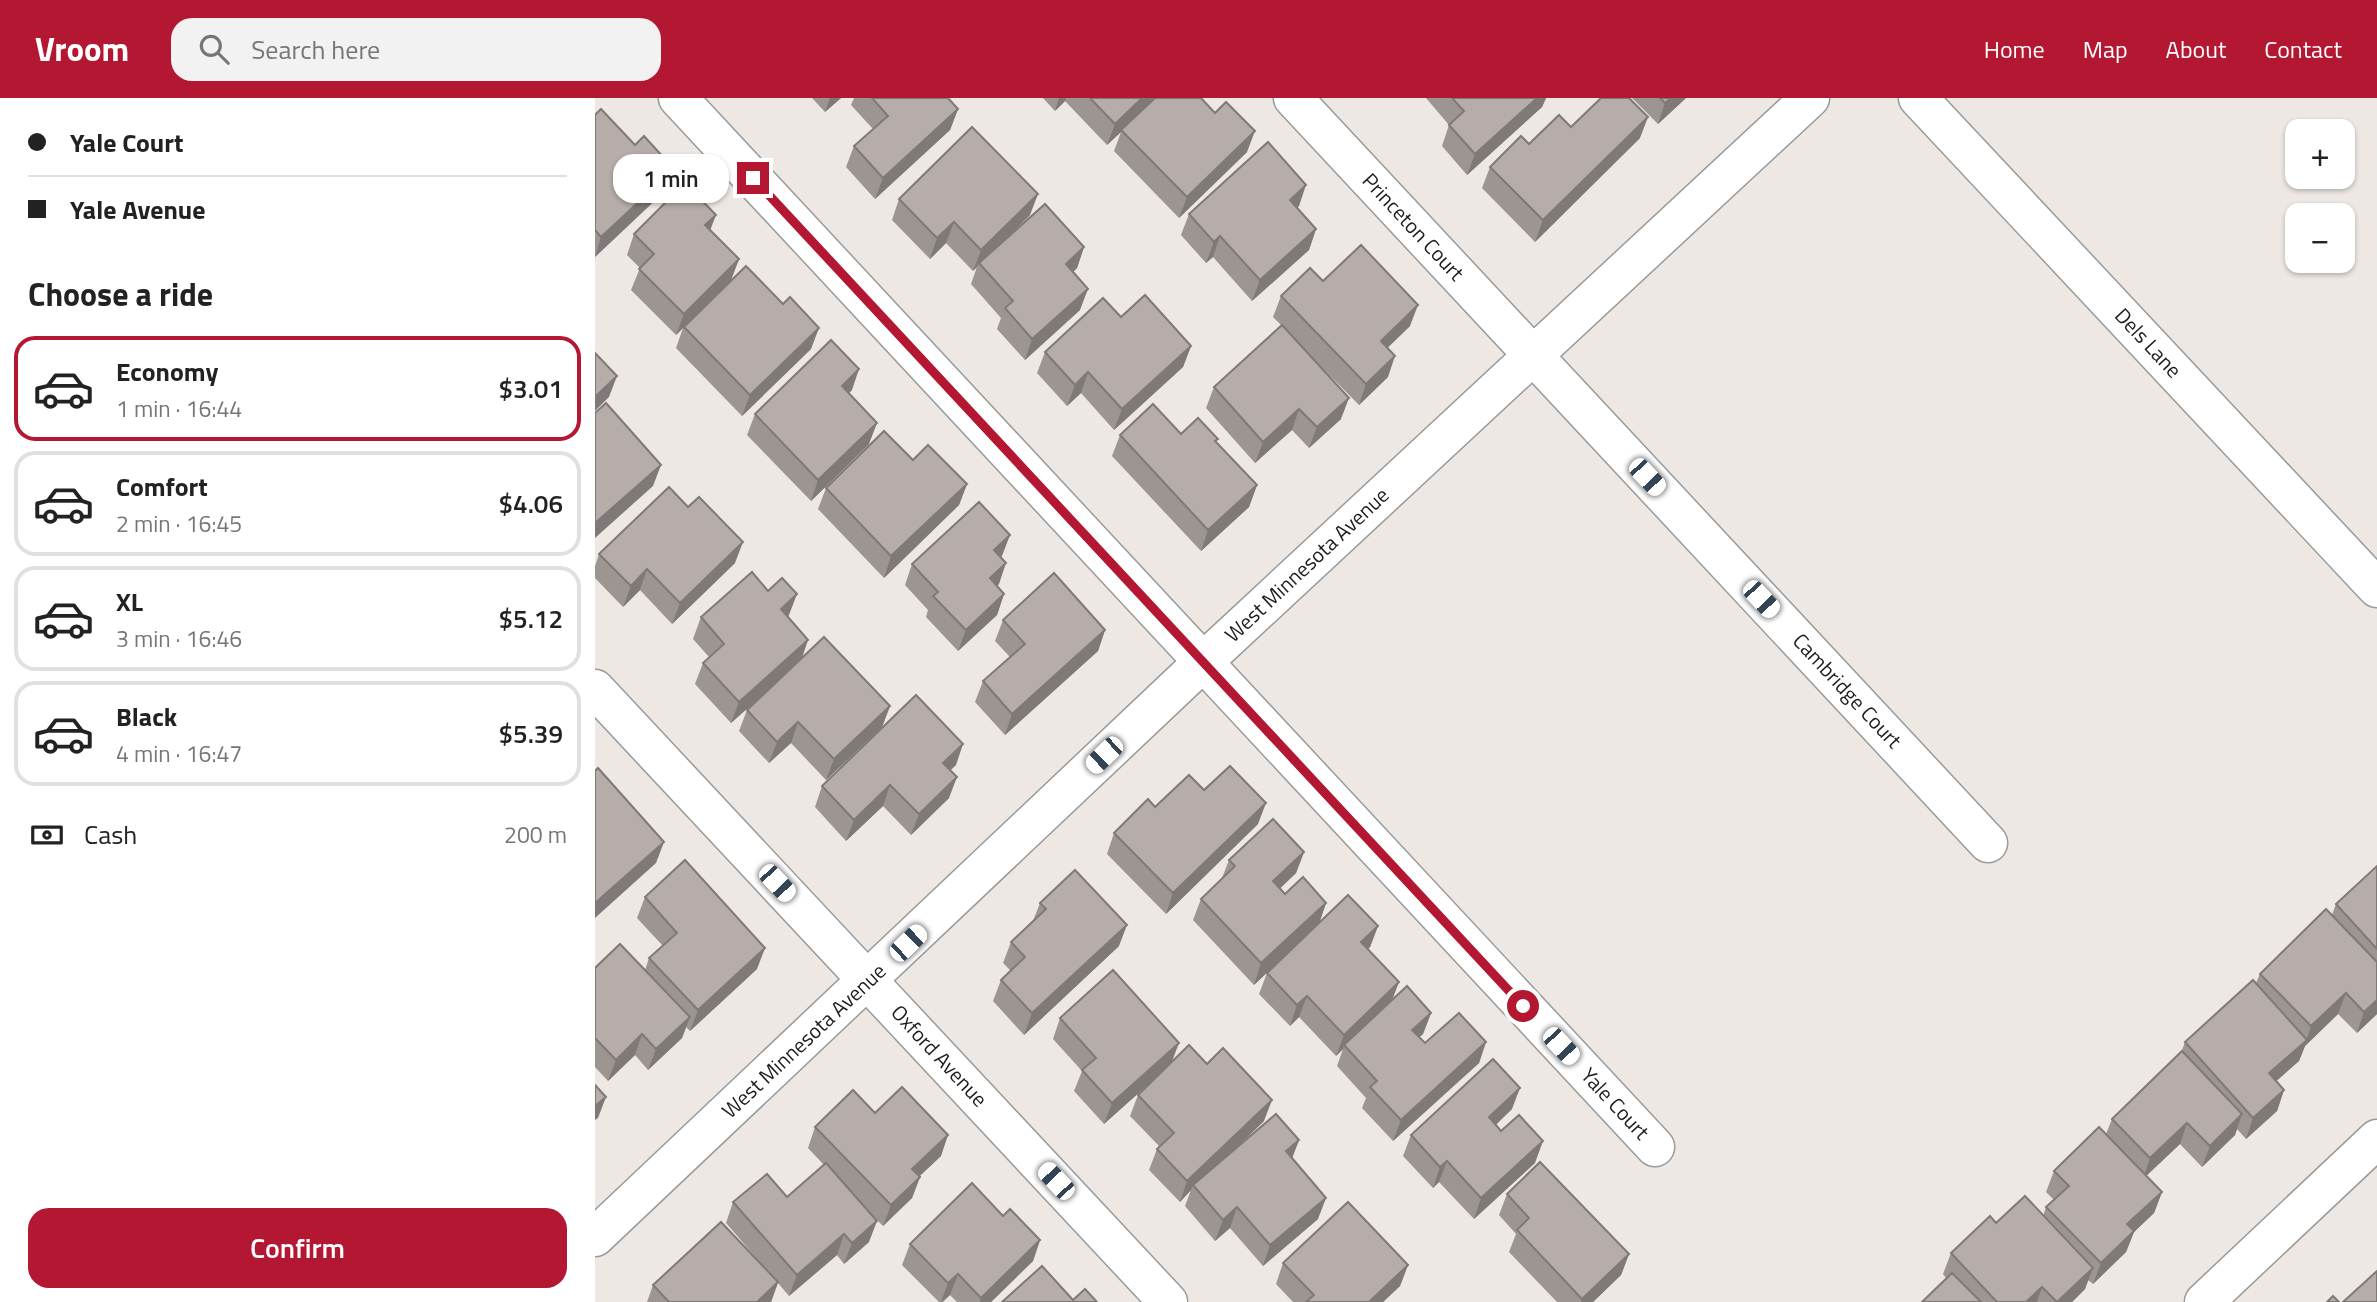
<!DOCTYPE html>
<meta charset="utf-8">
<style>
body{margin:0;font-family:"Titillium Web",sans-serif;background:#f2f2f2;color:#222;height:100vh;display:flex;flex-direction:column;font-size:26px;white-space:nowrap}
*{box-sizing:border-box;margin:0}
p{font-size:23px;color:#767676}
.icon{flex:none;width:38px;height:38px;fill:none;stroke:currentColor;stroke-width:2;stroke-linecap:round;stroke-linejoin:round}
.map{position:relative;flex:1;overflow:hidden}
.panel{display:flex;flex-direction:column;background:#fff;width:595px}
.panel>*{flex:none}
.top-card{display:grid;align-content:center;height:154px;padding:0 28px;background:#fff}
.fabs{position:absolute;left:1690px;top:21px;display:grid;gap:14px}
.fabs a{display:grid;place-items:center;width:70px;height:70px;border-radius:14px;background:#fff;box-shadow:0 2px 5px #0004;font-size:35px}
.end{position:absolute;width:32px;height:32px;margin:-16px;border:9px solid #b31732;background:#fff;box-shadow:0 0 0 4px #fff}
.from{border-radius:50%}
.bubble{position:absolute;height:49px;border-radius:21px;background:#fff;box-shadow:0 2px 5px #0004;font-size:23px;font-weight:600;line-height:49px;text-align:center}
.car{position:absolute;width:21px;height:42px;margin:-21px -10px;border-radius:9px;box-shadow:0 0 5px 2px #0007;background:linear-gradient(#fff 24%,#345 0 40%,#fff 0 76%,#345 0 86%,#fff 0)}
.top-card b{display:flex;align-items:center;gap:24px;height:66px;font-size:26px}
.top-card b+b{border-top:2px solid #e0e0e0}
.top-card i{width:18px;height:18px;background:#222}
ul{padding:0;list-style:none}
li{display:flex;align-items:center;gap:21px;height:105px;margin:0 14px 10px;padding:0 14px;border:4px solid #e0e0e0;border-radius:21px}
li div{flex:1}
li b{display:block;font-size:26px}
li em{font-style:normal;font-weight:600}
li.selected{border-color:#b31732}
li>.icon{width:63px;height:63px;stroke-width:1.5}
h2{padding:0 28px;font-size:32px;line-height:84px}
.pay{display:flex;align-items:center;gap:18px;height:77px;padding:0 28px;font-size:26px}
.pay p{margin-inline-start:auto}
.primary-button{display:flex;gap:14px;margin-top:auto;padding:14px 28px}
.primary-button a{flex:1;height:80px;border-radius:21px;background:#b31732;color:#fff;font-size:28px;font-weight:600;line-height:80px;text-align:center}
header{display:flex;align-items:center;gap:42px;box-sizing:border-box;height:98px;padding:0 35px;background:#b31732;color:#fff}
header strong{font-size:33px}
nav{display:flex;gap:38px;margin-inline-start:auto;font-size:24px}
.search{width:490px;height:63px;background:#f2f2f2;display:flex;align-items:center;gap:18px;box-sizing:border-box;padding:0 24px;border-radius:21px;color:#767676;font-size:26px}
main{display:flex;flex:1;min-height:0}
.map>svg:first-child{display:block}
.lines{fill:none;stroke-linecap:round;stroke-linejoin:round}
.minor-casing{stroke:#9a9a9a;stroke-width:41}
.minor{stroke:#fff;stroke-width:38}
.wall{fill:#9d9592}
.shaded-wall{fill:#7f7977}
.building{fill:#b6adaa;stroke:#7f7977;stroke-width:2}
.route{stroke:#b31732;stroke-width:9}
.labels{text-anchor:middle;stroke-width:6;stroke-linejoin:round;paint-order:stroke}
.street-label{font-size:21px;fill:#1d1d1d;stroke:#fff}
</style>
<header>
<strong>Vroom</strong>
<div class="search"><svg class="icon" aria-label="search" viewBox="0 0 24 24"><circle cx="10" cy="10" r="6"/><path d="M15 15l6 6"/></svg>Search here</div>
<nav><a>Home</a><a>Map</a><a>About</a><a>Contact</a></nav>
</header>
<main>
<section class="panel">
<div class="top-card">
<b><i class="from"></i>Yale Court</b>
<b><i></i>Yale Avenue</b>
</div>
<h2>Choose a ride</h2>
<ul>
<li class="selected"><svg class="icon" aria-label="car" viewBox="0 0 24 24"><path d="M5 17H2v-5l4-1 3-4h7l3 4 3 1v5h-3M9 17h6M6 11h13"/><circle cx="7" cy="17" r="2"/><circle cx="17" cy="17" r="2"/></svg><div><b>Economy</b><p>1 min · 16:44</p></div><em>$3.01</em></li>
<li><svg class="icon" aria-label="car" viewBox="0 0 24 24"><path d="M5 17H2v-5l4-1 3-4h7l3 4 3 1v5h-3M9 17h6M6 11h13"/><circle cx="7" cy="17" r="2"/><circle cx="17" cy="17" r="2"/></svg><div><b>Comfort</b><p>2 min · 16:45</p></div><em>$4.06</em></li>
<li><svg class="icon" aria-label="car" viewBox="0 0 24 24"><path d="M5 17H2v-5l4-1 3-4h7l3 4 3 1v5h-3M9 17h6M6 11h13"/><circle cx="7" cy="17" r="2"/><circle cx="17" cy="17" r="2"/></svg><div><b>XL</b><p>3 min · 16:46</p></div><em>$5.12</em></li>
<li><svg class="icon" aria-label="car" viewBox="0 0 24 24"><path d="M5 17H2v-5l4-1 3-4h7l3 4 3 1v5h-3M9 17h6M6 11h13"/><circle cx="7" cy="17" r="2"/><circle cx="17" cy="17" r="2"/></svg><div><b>Black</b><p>4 min · 16:47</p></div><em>$5.39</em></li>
</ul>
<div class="pay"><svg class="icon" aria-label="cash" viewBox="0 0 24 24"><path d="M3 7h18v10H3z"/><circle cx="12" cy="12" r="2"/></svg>Cash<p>200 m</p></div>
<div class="primary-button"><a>Confirm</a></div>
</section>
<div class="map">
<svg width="1782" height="1204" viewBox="0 0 1782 1204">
<rect width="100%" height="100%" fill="#ede8e4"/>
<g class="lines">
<g class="minor-casing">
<g id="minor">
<path d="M83 0 1060 1049"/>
<path d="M698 0 1393 745"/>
<path d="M1323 0 1782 490"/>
<path d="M0 591 573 1204"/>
<path d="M0 1139 608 564 1215 0"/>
<path d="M1609 1204 1782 1041"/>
</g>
</g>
<use href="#minor" class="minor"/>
</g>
<g class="wall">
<path d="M217 0H246L230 14Z"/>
<path d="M259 0H353L363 11 355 32 280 101 251 69 259 48 278 31 256 7Z"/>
<path d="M448 0H606L652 54 584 120 519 53 526 34 512 47 470 3 460 13Z"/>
<path d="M831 0H951L947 9 872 77 847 48 854 27Z"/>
<path d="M1037 0H1091L1063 26Z"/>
<path d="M0 17 40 47 79 71 71 92 0 159Z"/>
<path d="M976 29 1045 40 940 144 887 90 895 69 934 46Z"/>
<path d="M304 101 435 117 413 139 489 149 482 170 478 174 485 212 430 262 402 231 406 220 376 186 382 169 378 173 351 145 335 161 297 122Z"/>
<path d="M704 108 702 109 721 131 714 152 657 203 618 159 611 165 586 137 594 116Z"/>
<path d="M115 132 144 161 136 182 216 251 147 318 81 250 88 230 81 237 36 192 45 170 32 157 39 136Z"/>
<path d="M728 183 815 228 792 250 793 279 764 307 701 243 746 321 714 350 697 332 660 365 611 310 619 289 686 227 678 219 686 198Z"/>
<path d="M526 219 596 248 588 269 519 332 486 295 472 308 442 275 450 254Z"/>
<path d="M257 292 254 295 274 346 216 403 152 337 160 316Z"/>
<path d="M586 336 621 344 662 387 654 409 606 453 517 358 525 337Z"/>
<path d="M318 362 372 386 364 407 289 480 223 411 231 390Z"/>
<path d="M4 456 140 465 77 526 45 492 28 509 0 480V468Z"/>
<path d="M407 458 406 459 404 486 402 488 409 496 402 517 363 553 331 519 333 512 310 487 317 466Z"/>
<path d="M194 517 193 518 207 559 295 608 287 629 231 682 196 645 174 665 144 633 152 612 168 596 136 625 100 586 108 565 114 559 98 541 106 519Z"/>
<path d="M408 522 510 532 503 553 410 637 380 604 388 583 415 559 400 543Z"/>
<path d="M361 667 355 672 354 700 316 737 288 708 251 743 220 709 227 688Z"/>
<path d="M609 692 663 726 571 816 512 756 519 735 560 709Z"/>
<path d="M709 754 701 775 685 790 690 796 731 805 724 825 783 828 775 849 773 851 797 903 836 915 828 936 824 939 830 945 891 944 884 965 798 1043 767 1010 771 1000 742 968 748 951 741 958 704 919 695 928 664 896 672 875 707 841 659 887 598 822 606 801 627 780 634 762Z"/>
<path d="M1782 768V916L1762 935 1743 916 1710 948 1704 963 1681 983 1689 992 1682 1013 1651 1041 1642 1031 1640 1037 1607 1069 1585 1046 1551 1078 1567 1094 1559 1115 1539 1134 1531 1154 1498 1186 1493 1182 1490 1191 1477 1204H1327L1351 1180 1348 1176 1356 1155 1401 1125 1448 1118 1451 1109 1459 1102 1451 1094 1459 1073 1511 1036 1517 1021 1586 955 1590 944 1661 885 1665 876 1737 817 1741 806Z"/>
<path d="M50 799 162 871 95 933 91 929 87 940 53 972 40 957 13 983 0 969V870L50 872 54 860 68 848 42 820Z"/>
<path d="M445 805 524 848 429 937 398 903 406 882 416 873 408 865 416 844 438 823Z"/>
<path d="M465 920 577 964 612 966 669 1023 634 1057 704 1042 697 1060 723 1121 668 1168 635 1130 620 1143 590 1108 596 1092 585 1104 554 1072 562 1051 564 1048 535 1018 543 997 559 981 509 1026 479 993 487 973 458 941Z"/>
<path d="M917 1011 901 1027 940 1065 879 1121 844 1084 838 1090 808 1058 816 1037Z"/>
<path d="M280 1015 346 1058 324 1078 325 1079 317 1100 288 1128 269 1109 274 1144 249 1166 242 1157 194 1198 183 1185 176 1204H52L58 1187 169 1169 131 1125 138 1104 192 1099 229 1067 213 1050 220 1029Z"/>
<path d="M912 1096 1034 1156 1026 1177 998 1204H962L914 1154 921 1136 904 1117Z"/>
<path d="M445 1142 438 1163 396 1204H362L355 1197 348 1204H344L307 1167 315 1146Z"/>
<path d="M688 1165 813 1167 805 1188 788 1204H698L681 1186Z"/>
</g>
<g class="shaded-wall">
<path d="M235 0H246L230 14Z"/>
<path d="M464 0H471L470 3 460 13Z"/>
<path d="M547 0H561L526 32V34L512 47 520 26Z"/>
<path d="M942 0H951L947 9 872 77 880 56Z"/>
<path d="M1076 0H1091L1063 26 1070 5Z"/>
<path d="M363 11 355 32 280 101 288 80Z"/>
<path d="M1053 19 1045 40 940 144 948 122Z"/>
<path d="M660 33 652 54 584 120 592 99Z"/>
<path d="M79 71 71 92 0 159 6 139Z"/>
<path d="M711 87 704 108 687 123 695 102Z"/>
<path d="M443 96 435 117 385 166 384 165 382 169 378 173 386 152Z"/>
<path d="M121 117 113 138 110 127Z"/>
<path d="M359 124 351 145 335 161 342 140Z"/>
<path d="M721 131 714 152 657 203 665 182Z"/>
<path d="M625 138 618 159 611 165 619 144Z"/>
<path d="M489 149 482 170 464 187 471 166Z"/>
<path d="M144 161 136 182 81 237 89 216Z"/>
<path d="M493 191 485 212 430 262 437 241Z"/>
<path d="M823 207 815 228 778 264 786 243Z"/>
<path d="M224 230 216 251 147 318 155 297Z"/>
<path d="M596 248 588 269 519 332 527 311Z"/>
<path d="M800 258 793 279 764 307 771 286Z"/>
<path d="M264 271 257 292 239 310 247 288Z"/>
<path d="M493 274 486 295 472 308 480 287Z"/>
<path d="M22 278 14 299 0 313V299Z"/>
<path d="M754 300 746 321 714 350 722 329Z"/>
<path d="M704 311 697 332 660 365 668 344Z"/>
<path d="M282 325 274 346 216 403 223 382Z"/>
<path d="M66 367 58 388 0 440V425Z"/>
<path d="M372 386 364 407 289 480 296 458Z"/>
<path d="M662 387 654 409 606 453 613 432Z"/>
<path d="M415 437 407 458 392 473 399 452Z"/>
<path d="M148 444 140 465 77 526 85 505Z"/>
<path d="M411 465 404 486 387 501 395 480Z"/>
<path d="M52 471 45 492 28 509 36 488Z"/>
<path d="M202 496 194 517 178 532 186 511Z"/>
<path d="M409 496 402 517 363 553 371 532Z"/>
<path d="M510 532 503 553 410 637 417 616Z"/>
<path d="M213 542 206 563 136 625 144 604Z"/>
<path d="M295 608 287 629 231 682 239 661Z"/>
<path d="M203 624 196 645 174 665 182 644Z"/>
<path d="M368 646 361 667 341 686 348 665Z"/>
<path d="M362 679 354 700 316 737 324 716Z"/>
<path d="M295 687 288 708 251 743 259 722Z"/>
<path d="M671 705 663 726 571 816 578 795Z"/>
<path d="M69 744 61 765 0 820V805Z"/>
<path d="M709 754 701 775 671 804 678 783Z"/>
<path d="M731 805 724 826 659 887 666 865Z"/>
<path d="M532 827 524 848 429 937 437 915Z"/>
<path d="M783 828 775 849 758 865 766 844Z"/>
<path d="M170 850 162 871 95 933 103 912Z"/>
<path d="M804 884 796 905 749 947 748 951 741 958 749 937Z"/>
<path d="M1751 895 1743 916 1710 948 1704 963 1667 996 1674 975 1711 943 1716 928Z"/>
<path d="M712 898 704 919 695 928 702 907Z"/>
<path d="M1782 902V916L1762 935 1769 914Z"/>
<path d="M836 915 828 936 810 953 817 932Z"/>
<path d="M95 919 87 940 53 972 61 951Z"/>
<path d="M47 936 40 957 13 983 21 962Z"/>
<path d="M891 944 884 965 798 1043 806 1022Z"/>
<path d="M584 945 576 966 509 1026 517 1005Z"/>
<path d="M925 990 917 1011 886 1040 894 1019Z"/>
<path d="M1689 992 1682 1013 1651 1041 1658 1020Z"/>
<path d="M11 999 3 1020 0 1022V1008Z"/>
<path d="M677 1002 669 1023 600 1089 598 1087 596 1092 585 1104 592 1083Z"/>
<path d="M1647 1016 1640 1037 1607 1069 1615 1048Z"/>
<path d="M1592 1025 1585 1046 1548 1081 1555 1060Z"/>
<path d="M353 1037 346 1058 310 1092 317 1071Z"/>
<path d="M704 1042 696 1063 691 1053Z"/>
<path d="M948 1043 940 1065 879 1121 886 1100Z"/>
<path d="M852 1063 844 1084 838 1090 845 1069Z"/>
<path d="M325 1079 317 1100 288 1128 296 1107Z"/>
<path d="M1567 1094 1559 1115 1539 1134 1531 1154 1498 1186 1506 1165 1532 1126Z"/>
<path d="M731 1100 723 1121 668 1168 675 1147Z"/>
<path d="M642 1109 635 1130 620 1143 628 1122Z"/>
<path d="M282 1123 274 1144 249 1166 257 1145Z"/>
<path d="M249 1136 242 1157 194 1198 202 1177Z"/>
<path d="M445 1142 438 1163 396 1204H385L386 1200Z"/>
<path d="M1034 1156 1026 1177 998 1204H986L987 1201Z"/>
<path d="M813 1167 805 1188 788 1204H774Z"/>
<path d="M1498 1170 1490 1191 1477 1204H1462Z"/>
<path d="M363 1176 355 1197 346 1204 353 1185Z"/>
<path d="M183 1184 176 1204H162Z"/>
<path d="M1447 1189 1442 1204H1431Z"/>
</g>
<g class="building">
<path d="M277 0H353L363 11 288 80 259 48 293 18Z"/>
<path d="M495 0H547L520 26Z"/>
<path d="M560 0H606L620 15 631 4 660 33 592 99 526 32Z"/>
<path d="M857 0H942L880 56 854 27 869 13Z"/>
<path d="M1006 0H1034L1053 19 948 122 895 69 926 38 934 46 964 17 976 29Z"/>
<path d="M1065 0H1076L1070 5Z"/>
<path d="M6 11 40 47 49 38 79 71 6 139 0 132V17Z"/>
<path d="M377 29 443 96 386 152 359 124 342 140 304 101Z"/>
<path d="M673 44 711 87 695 102 721 131 665 182 625 138 619 144 594 116Z"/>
<path d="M90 85 121 117 110 127 144 161 89 216 44 171 59 156 39 136Z"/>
<path d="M450 106 489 149 471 166 493 191 437 241 410 210 418 203 384 165Z"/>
<path d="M766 147 823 207 786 243 800 258 771 286 686 198 715 170 728 183Z"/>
<path d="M151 168 188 206 195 199 224 230 155 297 89 229Z"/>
<path d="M550 197 596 248 527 311 493 274 480 287 450 254 508 200 526 219Z"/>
<path d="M687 227 754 300 722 329 704 311 668 344 619 289Z"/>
<path d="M236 242 264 271 247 288 282 325 223 382 160 316Z"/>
<path d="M0 255 22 278 0 299Z"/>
<path d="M11 305 66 367 0 425V315Z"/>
<path d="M558 306 586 336 603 320 623 341 620 343 662 387 613 432 525 337Z"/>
<path d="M289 333 318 362 333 347 372 386 296 458 231 390Z"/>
<path d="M74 389 93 409 104 399 148 444 85 505 52 471 36 488 4 456Z"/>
<path d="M384 404 415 437 399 452 411 465 395 480 409 496 371 532 338 498 343 494 317 466Z"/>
<path d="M157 474 173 493 187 480 202 496 186 511 213 542 144 604 108 565 129 546 106 519Z"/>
<path d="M459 475 510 532 417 616 388 583 430 546 408 522Z"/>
<path d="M229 539 295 608 239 661 203 624 182 644 152 612Z"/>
<path d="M321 597 368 646 348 665 362 679 324 716 295 687 259 722 227 688Z"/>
<path d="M635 668 671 705 578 795 519 735 553 701 560 709 594 677 609 692Z"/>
<path d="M3 670 69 744 0 805V673Z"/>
<path d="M678 721 709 754 678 783 690 796 708 779 731 805 666 865 606 801 640 768 634 762Z"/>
<path d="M90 762 170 850 103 912 54 860 82 835 50 799Z"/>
<path d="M1782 768V851L1741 806Z"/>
<path d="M480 772 532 827 437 915 406 882 430 859 416 844 451 811 445 805Z"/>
<path d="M753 797 783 828 766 844 804 884 749 937 712 898 702 907 672 875Z"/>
<path d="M1731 811 1782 864V902L1769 914 1751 895 1716 928 1665 876Z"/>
<path d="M25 846 95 919 61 951 47 936 21 962 0 940V870Z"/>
<path d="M518 872 584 945 517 1005 487 972 501 960 465 920Z"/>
<path d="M1658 882 1712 942 1674 975 1689 992 1658 1020 1590 944Z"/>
<path d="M812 888 836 915 817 932 830 945 864 915 891 944 806 1022 775 989 782 983 749 947Z"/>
<path d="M594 947 612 966 628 950 677 1002 592 1083 562 1051 579 1035 543 997Z"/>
<path d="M1587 953 1647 1016 1615 1048 1592 1025 1555 1060 1517 1021Z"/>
<path d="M898 961 925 990 894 1019 906 1033 924 1017 948 1043 886 1100 852 1063 845 1069 816 1037Z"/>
<path d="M0 987 11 999 0 1008Z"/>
<path d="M307 989 353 1037 317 1071 325 1079 296 1107 220 1029 258 992 280 1015Z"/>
<path d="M681 1016 704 1042 691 1053 731 1100 675 1147 642 1109 628 1122 598 1087Z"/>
<path d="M1504 1029 1567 1094 1532 1126 1539 1133 1506 1165 1451 1109 1474 1088 1459 1073Z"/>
<path d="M945 1064 1034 1156 987 1201 922 1132 934 1120 912 1096Z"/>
<path d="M231 1065 282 1123 257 1145 249 1136 202 1177 138 1104 172 1076 192 1099Z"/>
<path d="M377 1085 408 1118 415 1111 445 1142 386 1200 363 1176 353 1185 315 1146Z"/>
<path d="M1430 1098 1498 1170 1462 1204 1447 1189 1431 1204H1402L1356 1155 1395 1118 1401 1125Z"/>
<path d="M753 1104 813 1167 774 1204H711L719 1197 688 1165Z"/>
<path d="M126 1124 183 1184 162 1204H74L58 1187Z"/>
<path d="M447 1168 478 1202 490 1191 502 1204H407Z"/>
<path d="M1782 1173V1204H1748Z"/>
<path d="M1357 1175 1386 1204H1327Z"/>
<path d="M1738 1198 1744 1204H1732Z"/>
</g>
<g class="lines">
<path class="route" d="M158 80 928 908"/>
</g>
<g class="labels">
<g class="street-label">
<text transform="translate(818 129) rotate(47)" y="7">Princeton Court</text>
<text transform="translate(1553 245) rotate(47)" y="7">Dels Lane</text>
<text transform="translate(712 467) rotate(-43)" y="7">West Minnesota Avenue</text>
<text transform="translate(1252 593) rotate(47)" y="7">Cambridge Court</text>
<text transform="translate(209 943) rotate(-43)" y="7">West Minnesota Avenue</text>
<text transform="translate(344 958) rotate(47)" y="7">Oxford Avenue</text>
<text transform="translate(1020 1006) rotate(47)" y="7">Yale Court</text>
</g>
</g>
</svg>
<div class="fabs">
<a>+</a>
<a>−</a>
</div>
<i class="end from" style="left:928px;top:908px"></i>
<i class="end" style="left:158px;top:80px"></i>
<div class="bubble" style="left:18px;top:56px;width:116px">1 min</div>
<i class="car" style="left:1052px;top:379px;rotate:137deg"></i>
<i class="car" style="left:1166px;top:501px;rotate:137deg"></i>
<i class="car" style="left:509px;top:657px;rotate:226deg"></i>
<i class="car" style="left:182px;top:785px;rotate:137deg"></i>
<i class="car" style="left:313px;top:845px;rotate:46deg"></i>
<i class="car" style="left:966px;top:948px;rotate:137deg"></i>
<i class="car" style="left:461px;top:1083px;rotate:317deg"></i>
</div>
</main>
